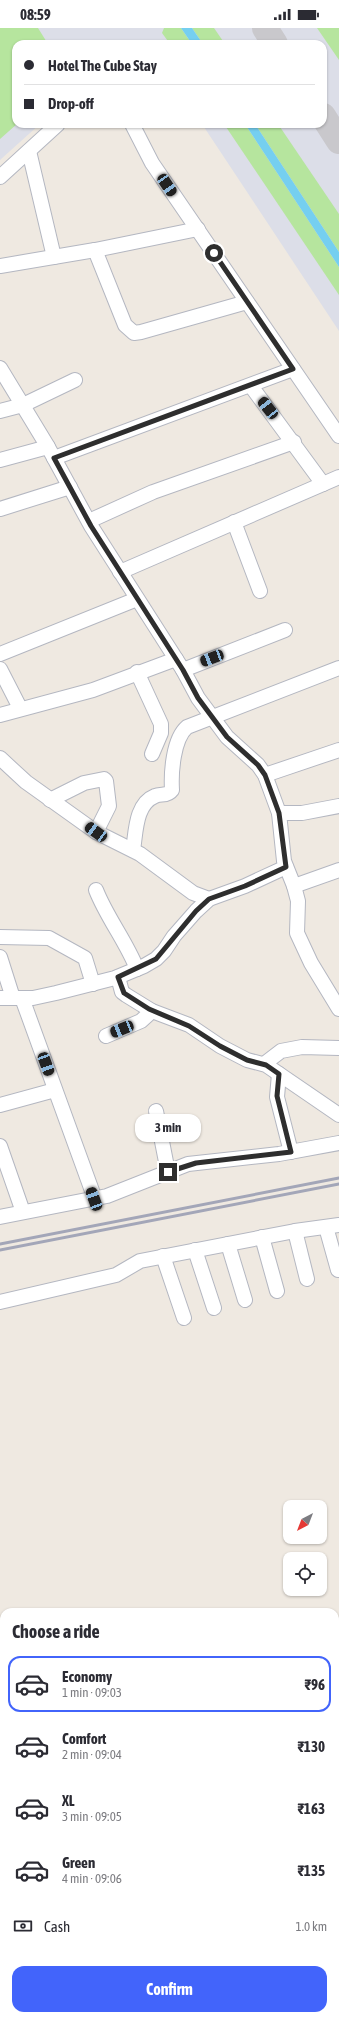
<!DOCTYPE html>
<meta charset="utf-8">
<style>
body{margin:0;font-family:"Asap Condensed",sans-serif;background:#f7f7f7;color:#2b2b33;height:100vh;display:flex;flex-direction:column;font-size:15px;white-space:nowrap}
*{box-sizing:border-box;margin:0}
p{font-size:13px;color:#7c7c81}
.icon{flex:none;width:22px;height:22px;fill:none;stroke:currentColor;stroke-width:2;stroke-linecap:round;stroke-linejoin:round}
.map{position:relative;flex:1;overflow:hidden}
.side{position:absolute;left:0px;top:1580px;width:339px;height:412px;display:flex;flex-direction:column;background:#fff;border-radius:12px 12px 0 0;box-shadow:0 1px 3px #0004}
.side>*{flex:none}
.top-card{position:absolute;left:12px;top:12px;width:315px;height:88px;border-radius:12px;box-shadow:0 1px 3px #0004;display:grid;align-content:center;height:88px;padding:0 12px;background:#fff}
.needle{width:26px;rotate:222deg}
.controls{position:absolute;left:283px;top:1472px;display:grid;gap:8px}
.controls a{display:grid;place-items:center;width:44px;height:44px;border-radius:8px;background:#fff;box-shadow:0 1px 3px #0004;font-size:20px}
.end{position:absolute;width:18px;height:18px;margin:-9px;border:5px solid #2e2e2e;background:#fff;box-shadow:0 0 0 2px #fff}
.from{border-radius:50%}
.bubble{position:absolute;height:28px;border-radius:12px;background:#fff;box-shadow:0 1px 3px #0004;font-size:13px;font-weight:700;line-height:28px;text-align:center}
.car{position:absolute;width:12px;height:24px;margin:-12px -6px;border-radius:5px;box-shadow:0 0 3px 1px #0007;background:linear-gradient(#222 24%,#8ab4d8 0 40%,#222 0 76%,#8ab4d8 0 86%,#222 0)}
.top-card b{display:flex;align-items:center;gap:14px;height:38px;font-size:15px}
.top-card b+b{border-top:1px solid #e1e1e2}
.top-card i{width:10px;height:10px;background:#2b2b33}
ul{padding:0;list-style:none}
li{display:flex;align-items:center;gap:12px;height:56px;margin:0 8px 6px;padding:0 4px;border:2px solid transparent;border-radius:12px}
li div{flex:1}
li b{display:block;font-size:15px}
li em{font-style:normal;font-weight:700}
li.selected{border-color:#4264fb}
li>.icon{width:36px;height:36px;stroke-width:1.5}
h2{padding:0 12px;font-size:18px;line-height:48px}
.pay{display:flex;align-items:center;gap:10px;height:44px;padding:0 12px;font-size:15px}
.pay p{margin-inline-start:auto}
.button{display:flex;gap:8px;margin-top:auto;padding:8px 12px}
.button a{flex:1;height:46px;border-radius:12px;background:#4264fb;color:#fff;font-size:16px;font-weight:700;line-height:46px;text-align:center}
.status{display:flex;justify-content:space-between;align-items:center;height:28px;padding:0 20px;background:#fff;direction:ltr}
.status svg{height:11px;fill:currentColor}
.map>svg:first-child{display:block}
.airport{fill:#dcdee8}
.green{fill:#b6e59e}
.water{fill:#75cff0}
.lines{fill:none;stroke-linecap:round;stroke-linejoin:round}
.taxiway{stroke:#c9c8cc;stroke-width:26}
.minor-casing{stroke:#b4b7c1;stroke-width:16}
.minor{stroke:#fff;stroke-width:14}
.rail{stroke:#a3a6b8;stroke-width:3}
.route{stroke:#2e2e2e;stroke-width:5}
</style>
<div class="status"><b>08:59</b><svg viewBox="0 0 49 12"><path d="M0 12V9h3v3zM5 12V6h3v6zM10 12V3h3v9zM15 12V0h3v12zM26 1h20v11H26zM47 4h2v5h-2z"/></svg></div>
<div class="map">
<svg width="339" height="1992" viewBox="0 0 339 1992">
<rect width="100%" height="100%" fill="#efe9e1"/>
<path class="airport" d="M0 0H339V303L202 96H323V16H16V96H40L0 132Z"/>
<g class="green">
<path d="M0 0H38L48 16H16L17 96 0 111Z"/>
<path d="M164 0H181L192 16H170L162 5Z"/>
<path d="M192 0H214L225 16H203Z"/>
<path d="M317 0H339V32Z"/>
<path d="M224 96H245L339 239V267Z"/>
<path d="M255 96H278L339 186V224Z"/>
</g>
<g class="water">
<path d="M181 0H192L203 16H192Z"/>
<path d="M245 96H255L339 224V239Z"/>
</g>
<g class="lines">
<g class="taxiway">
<path d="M265 0 275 16"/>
<path d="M323 88 339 113"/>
</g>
<g class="minor-casing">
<g id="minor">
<path d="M132 96 152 135 339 408"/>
<path d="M29 123 54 229"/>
<path d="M0 149 58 96"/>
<path d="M95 222 125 297 134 305 141 304 247 274"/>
<path d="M0 238 95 222 198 201"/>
<path d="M0 340 48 419 91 498 183 642 198 670 227 709 258 737 265 747 279 785 284 833 294 858 298 873 297 905 311 935 339 981"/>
<path d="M251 358 323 456"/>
<path d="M0 383 23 377 75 352"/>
<path d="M54 430 293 341"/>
<path d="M0 432 48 419"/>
<path d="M0 481 70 459"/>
<path d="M89 493 153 464 294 414"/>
<path d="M234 494 260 563"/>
<path d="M120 544 339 449"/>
<path d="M0 626 137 571"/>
<path d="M0 641 20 680"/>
<path d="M183 642 285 602"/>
<path d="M137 644 161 696V705L152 726"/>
<path d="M0 687 93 662 176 631"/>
<path d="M0 730 26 754 96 804 140 826 193 865 209 871"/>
<path d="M265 747 339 722"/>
<path d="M50 772 84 755 104 751 106 753 109 778 96 804"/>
<path d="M279 785H302L339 778"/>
<path d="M133 822C136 805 135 776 155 768 161 765 167 769 172 762 171 745 173 711 187 699L339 640"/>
<path d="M294 858 339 842"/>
<path d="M96 862C107 890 126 913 137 941"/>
<path d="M0 909 49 910 85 930 93 956"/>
<path d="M0 929 13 970"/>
<path d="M118 949 122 964 126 967 152 983 189 997 220 1018 247 1032 266 1037 339 1087"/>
<path d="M0 970H33L56 965 115 950 144 938 156 931 164 923 174 908 196 883 209 871 245 858 286 839"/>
<path d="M22 970 95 1171"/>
<path d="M106 1008 141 993 152 983"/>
<path d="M264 1036 281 1023 302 1019 339 1020"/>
<path d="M279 1046 277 1069 291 1124"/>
<path d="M0 1077 55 1062"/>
<path d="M156 1083 168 1144"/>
<path d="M0 1118 23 1184"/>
<path d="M0 1189 107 1168 188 1136 279 1126 339 1115"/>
<path d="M326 1199 338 1242"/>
<path d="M295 1203 307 1251"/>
<path d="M262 1209 277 1263"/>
<path d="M228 1216 245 1272"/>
<path d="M195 1222 214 1280"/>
<path d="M163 1228 184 1290"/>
<path d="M0 1274 116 1247 140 1233 295 1203 339 1197"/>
</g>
</g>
<use href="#minor" class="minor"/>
<g class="rail">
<path d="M0 1216 339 1150"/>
<path d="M0 1222 339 1156"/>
<path d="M335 1882 339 1881"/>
<path d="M335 1889 339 1888"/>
<path d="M61 1992 69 1988"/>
<path d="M76 1992 84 1988"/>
</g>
</g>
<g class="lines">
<path class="route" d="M168 1144 196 1135 291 1124 277 1068 279 1046 266 1037 247 1032 220 1018 189 998 149 981 124 965 118 949 156 931 196 883 209 871 245 858 286 839 279 785 265 747 258 737 227 709 198 670 183 642 91 498 54 430 293 341 214 225"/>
</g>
</svg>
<div class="controls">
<a><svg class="needle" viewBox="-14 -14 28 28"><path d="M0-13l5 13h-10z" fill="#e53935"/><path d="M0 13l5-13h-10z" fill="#7c7c81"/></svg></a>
<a><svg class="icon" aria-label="locate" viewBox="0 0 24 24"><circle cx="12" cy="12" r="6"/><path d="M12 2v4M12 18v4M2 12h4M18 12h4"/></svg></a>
</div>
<i class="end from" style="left:214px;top:225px"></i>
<i class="end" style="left:168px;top:1144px"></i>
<div class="bubble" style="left:135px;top:1086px;width:66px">3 min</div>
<i class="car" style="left:167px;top:157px;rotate:146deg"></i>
<i class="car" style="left:268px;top:380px;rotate:322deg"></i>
<i class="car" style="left:212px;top:630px;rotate:249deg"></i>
<i class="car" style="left:96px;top:804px;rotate:306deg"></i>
<i class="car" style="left:122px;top:1001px;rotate:248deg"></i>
<i class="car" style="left:46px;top:1036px;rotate:160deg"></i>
<i class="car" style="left:94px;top:1171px;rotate:340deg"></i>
<div class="top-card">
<b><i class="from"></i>Hotel The Cube Stay</b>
<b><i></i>Drop-off</b>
</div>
<section class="side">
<h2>Choose a ride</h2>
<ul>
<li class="selected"><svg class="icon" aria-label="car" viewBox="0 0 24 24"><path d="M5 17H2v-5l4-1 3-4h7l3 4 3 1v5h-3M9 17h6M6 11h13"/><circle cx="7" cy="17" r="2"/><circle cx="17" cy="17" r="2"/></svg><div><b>Economy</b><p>1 min · 09:03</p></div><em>₹96</em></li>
<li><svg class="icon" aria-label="car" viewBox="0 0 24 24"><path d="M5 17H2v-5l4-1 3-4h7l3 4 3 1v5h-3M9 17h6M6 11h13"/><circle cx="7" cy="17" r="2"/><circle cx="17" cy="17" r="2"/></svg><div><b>Comfort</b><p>2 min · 09:04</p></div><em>₹130</em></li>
<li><svg class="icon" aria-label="car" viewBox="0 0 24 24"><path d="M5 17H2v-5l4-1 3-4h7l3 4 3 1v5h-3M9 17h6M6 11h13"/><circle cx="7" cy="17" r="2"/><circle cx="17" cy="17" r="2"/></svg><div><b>XL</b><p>3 min · 09:05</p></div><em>₹163</em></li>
<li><svg class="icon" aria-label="car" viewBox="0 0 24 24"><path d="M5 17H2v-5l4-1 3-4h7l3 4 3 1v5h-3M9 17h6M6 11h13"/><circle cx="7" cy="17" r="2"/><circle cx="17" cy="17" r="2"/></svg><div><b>Green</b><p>4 min · 09:06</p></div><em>₹135</em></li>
</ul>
<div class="pay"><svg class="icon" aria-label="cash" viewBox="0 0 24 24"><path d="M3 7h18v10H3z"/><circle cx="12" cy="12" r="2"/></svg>Cash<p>1.0 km</p></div>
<div class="button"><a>Confirm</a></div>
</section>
</div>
